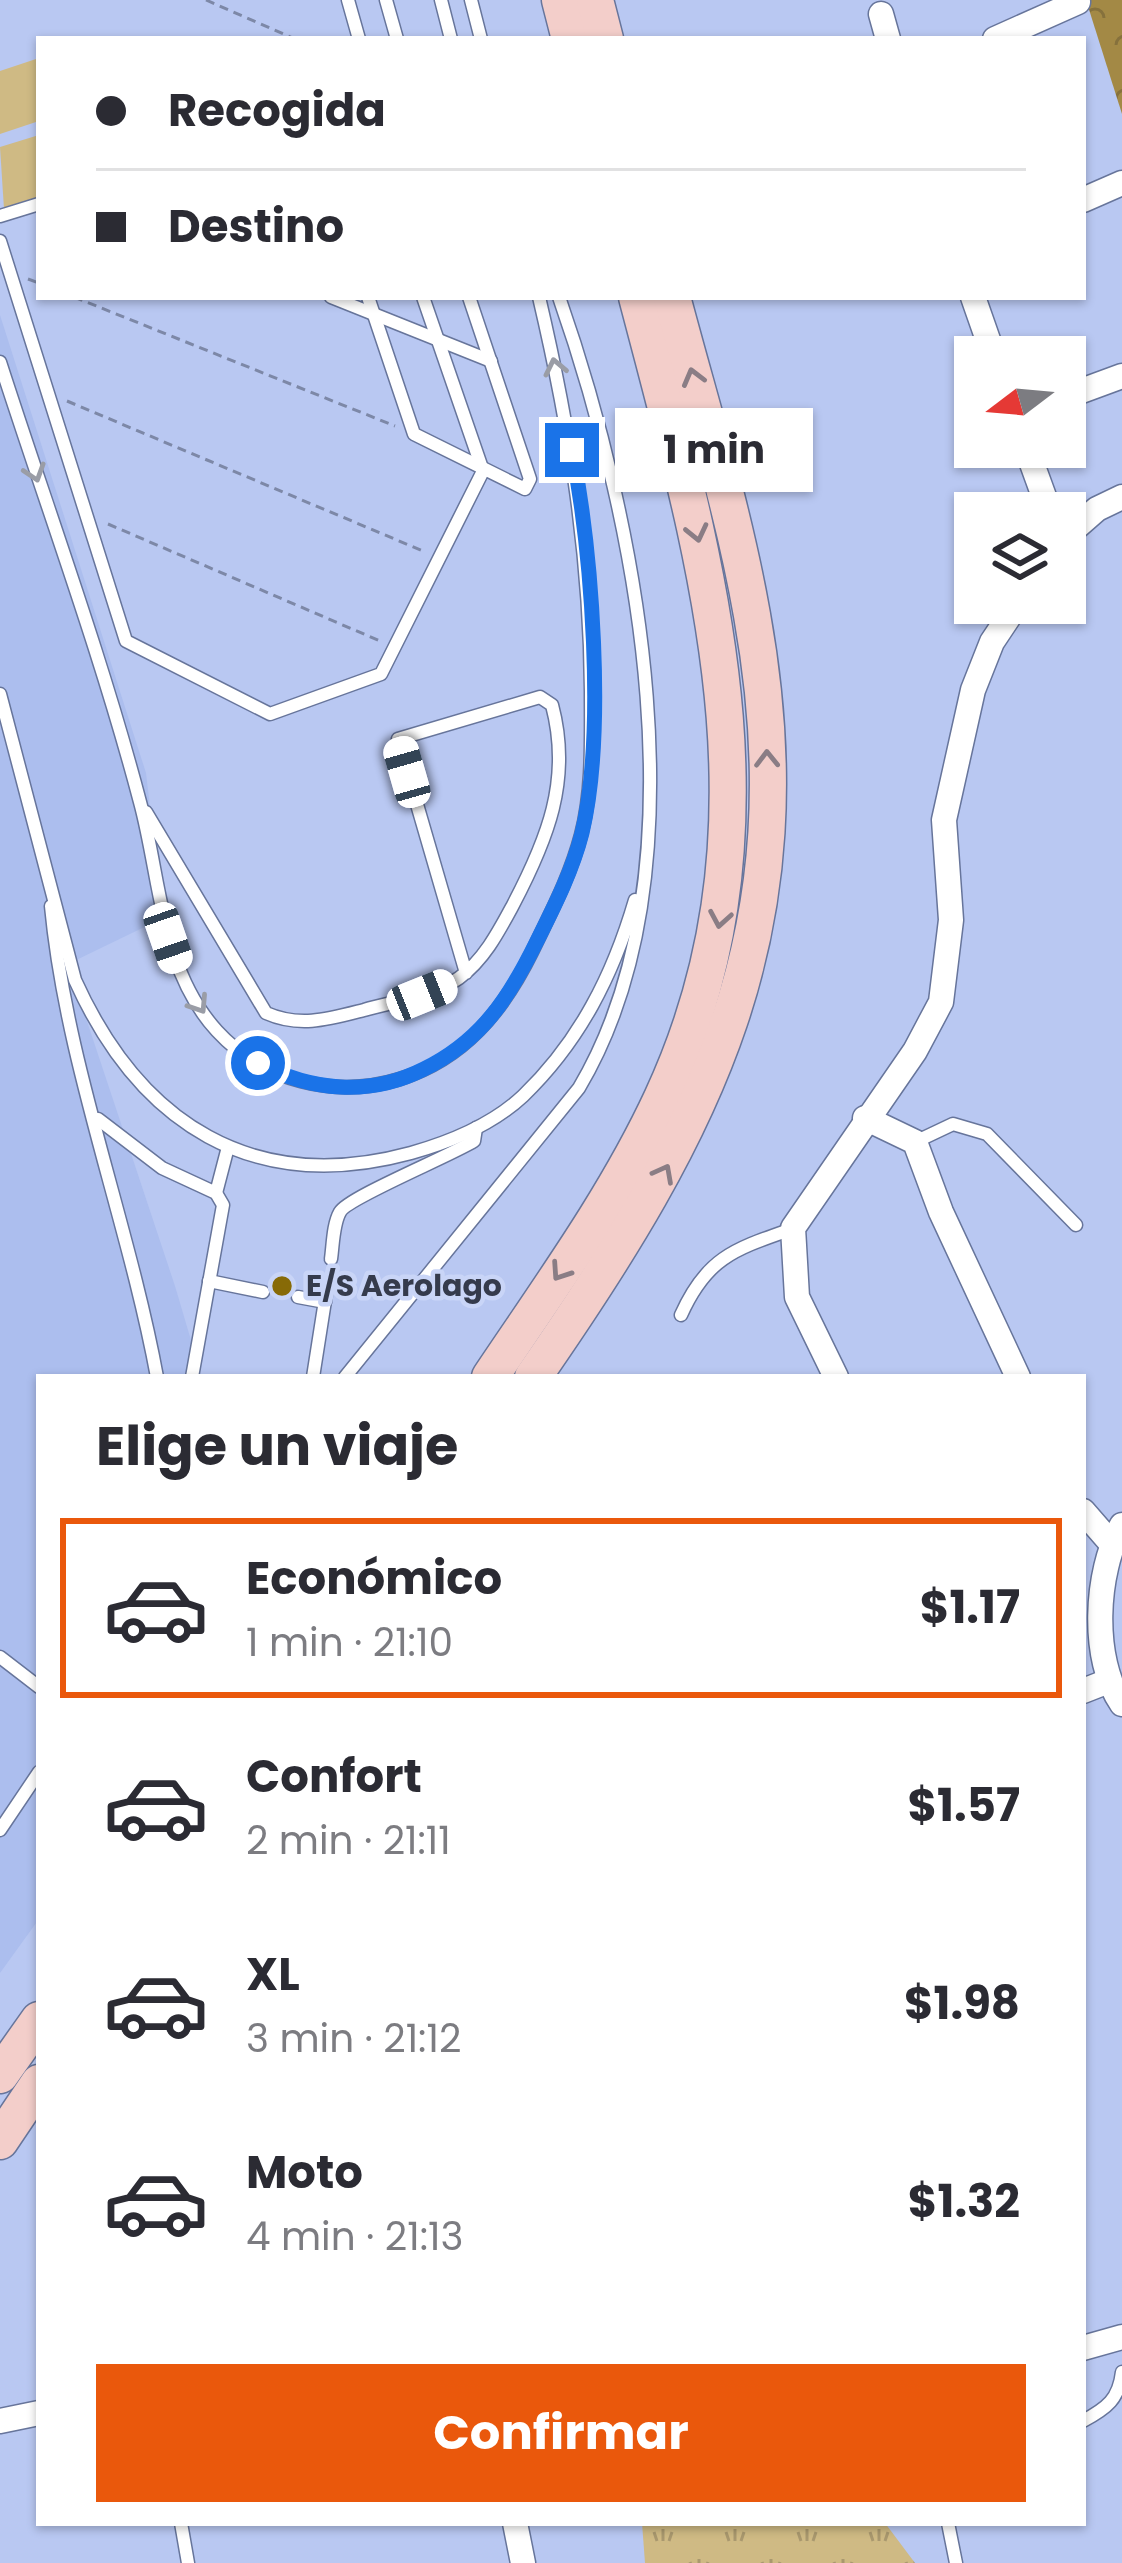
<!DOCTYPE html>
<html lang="es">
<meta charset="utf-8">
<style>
body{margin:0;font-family:Poppins,sans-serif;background:#f7f7f7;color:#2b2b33;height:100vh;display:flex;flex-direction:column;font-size:45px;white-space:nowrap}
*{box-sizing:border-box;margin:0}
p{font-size:39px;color:#7c7c81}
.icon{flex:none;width:66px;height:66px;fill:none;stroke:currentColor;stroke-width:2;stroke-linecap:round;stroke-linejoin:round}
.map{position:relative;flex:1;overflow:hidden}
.sheet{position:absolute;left:36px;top:1374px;width:1050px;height:1152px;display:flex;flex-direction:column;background:#fff;border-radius:0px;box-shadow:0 3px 9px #0004}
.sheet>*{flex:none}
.top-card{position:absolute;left:36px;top:36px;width:1050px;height:264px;border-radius:0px;box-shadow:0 3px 9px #0004;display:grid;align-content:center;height:264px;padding:0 60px;background:#fff}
.needle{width:78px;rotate:254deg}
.fabs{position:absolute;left:954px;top:336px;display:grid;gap:24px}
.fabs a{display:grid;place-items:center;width:132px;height:132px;border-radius:0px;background:#fff;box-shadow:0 3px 9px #0004;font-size:60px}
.end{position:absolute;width:54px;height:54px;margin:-27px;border:15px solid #1a73e8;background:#fff;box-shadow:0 0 0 6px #fff}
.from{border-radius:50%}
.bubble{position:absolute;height:84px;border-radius:0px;background:#fff;box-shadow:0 3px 9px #0004;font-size:39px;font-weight:700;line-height:84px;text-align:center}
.car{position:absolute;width:36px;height:72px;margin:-36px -18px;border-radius:15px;box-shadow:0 0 9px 3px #0007;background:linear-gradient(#fff 24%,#345 0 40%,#fff 0 76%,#345 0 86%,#fff 0)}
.top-card b{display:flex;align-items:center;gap:42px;height:114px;font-size:45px}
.top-card b+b{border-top:3px solid #e1e1e2}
.top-card i{width:30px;height:30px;background:#2b2b33}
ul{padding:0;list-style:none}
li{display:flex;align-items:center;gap:36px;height:180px;margin:0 24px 18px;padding:0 36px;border:6px solid transparent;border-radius:0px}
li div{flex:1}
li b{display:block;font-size:45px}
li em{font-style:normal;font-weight:700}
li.on{border-color:#ea580c}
li>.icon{width:108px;height:108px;stroke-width:1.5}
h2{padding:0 60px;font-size:54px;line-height:144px}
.button{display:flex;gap:24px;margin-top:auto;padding:24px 60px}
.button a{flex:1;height:138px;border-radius:0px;background:#ea580c;color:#fff;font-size:48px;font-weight:700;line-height:138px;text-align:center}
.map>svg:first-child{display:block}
.built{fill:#acbeee}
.grass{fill:url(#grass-tufts)}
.forest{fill:url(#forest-crowns)}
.park{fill:#cfba84}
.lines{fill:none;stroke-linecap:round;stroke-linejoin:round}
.service-casing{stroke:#67759b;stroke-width:15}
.minor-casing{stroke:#67759b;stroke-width:27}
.secondary-casing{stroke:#67759b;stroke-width:39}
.path{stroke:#7d88a7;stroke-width:3;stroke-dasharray:9 6;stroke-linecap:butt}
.service{stroke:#fff;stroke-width:12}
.minor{stroke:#fff;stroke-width:24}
.secondary{stroke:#f3ceca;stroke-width:36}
.oneway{stroke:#9a9da6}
.oneway2{stroke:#8a7d85}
.route{stroke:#1a73e8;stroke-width:15}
.poi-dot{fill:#876a07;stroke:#c9d5f7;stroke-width:4.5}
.labels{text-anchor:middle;stroke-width:9;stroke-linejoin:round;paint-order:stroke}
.poi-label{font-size:30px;font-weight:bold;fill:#353b4c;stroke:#c9d5f7;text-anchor:start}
</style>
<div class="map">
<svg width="1122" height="2563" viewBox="0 0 1122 2563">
<defs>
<pattern id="grass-tufts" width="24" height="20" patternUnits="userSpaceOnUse" patternTransform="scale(3)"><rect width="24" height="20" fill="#cfba84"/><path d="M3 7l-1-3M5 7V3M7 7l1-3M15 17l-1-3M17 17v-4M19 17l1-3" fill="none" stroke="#a9986e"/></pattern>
<pattern id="forest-crowns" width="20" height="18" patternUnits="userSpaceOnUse" patternTransform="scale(3)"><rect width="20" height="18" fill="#a38945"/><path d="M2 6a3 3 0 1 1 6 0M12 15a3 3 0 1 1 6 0" fill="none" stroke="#86713c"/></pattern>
</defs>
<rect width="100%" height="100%" fill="#b9c8f2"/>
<path class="built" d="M0 315 146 773 163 918 68 964 175 1286 193 1347 194 1377H39V1919L0 1973Z"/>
<path class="grass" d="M642 2523H885L915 2563H645Z"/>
<path class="forest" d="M1086 0H1122V114Z"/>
<g class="park">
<path d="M39 58V121L0 134V71Z"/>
<path d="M39 135V198L4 209 0 147Z"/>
</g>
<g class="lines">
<g class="service-casing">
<g id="service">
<path d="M348 0 359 39"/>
<path d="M386 0 397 39"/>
<path d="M441 0 451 39"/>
<path d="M471 0 481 39"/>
<path d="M0 216 39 204"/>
<path d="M0 241 126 641 270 714 381 674 483 471 423 297"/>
<path d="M331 297 491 361"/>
<path d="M368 297 414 434 525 489 530 479 469 297"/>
<path d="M0 362C47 508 101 654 140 802 161 879 160 969 217 1031 263 1081 335 1099 400 1079 464 1059 503 1011 532 952 550 914 570 877 581 835 593 790 591 738 591 691 590 556 570 429 539 297"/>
<path d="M0 694 75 980C140 1124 253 1196 411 1153 450 1142 493 1124 523 1096 580 1041 613 975 635 900"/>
<path d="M146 812 266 1013C300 1028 329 1019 364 1010 395 1001 432 997 459 978 484 960 499 931 513 905 547 840 572 780 552 705L540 697 398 739 466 973"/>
<path d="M51 906C66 1064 128 1220 157 1377"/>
<path d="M98 1119 162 1168 216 1193 223 1205 192 1377"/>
<path d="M915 1142 953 1124 987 1134 1076 1225"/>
<path d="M216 1193 228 1147"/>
<path d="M331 1259C333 1245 333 1224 340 1212 347 1198 450 1156 474 1141L476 1128"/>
<path d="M209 1281 263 1292"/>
<path d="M298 1297 325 1302"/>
<path d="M681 1315C707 1257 735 1249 792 1229"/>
<path d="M313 1377 327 1288"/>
<path d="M345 1377 579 1088C707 872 638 523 559 297"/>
<path d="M0 1657 39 1687"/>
<path d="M0 1830 39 1772"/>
<path d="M1083 2421C1107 2408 1119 2399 1122 2372"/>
<path d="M181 2523 188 2563"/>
<path d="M948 2523 956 2563"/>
</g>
</g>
<g class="minor-casing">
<g id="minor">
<path d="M881 14 888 39"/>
<path d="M995 39 1078 2"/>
<path d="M1083 200 1122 183"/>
<path d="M973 297 994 357"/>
<path d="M1065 397 1122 376"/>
<path d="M1026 447 1050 513"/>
<path d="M1065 537 1097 509 1122 497"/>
<path d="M865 1118 915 1142 941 1212 1018 1377"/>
<path d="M836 1377 797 1297 793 1228 915 1051 941 1002 951 920 944 820 973 690 992 642 1018 603"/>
<path d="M1083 1511 1111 1543"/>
<path d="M1122 1525C1095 1572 1091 1660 1122 1704"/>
<path d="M1083 1691 1106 1682"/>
<path d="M1083 2348 1122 2337"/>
<path d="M0 2421 39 2413"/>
<path d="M515 2523 523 2563"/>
</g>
</g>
<g class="secondary-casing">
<g id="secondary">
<path d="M560 0 570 39"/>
<path d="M595 0 605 39"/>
<path d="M490 1377C551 1286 616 1197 662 1098 787 829 708 567 637 297"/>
<path d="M533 1377C708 1125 809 932 752 615 733 507 700 403 672 297"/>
<path d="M0 2075 39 2020"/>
<path d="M0 2141 39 2083"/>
</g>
</g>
<g class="path">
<path d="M206 0 295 39"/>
<path d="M28 279 39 283"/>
<path d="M74 297 395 426"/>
<path d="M67 401 423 551"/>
<path d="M108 524 380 641"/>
</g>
<use href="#service" class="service"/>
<use href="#minor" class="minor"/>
<use href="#secondary" class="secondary"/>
</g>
<defs><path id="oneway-chevron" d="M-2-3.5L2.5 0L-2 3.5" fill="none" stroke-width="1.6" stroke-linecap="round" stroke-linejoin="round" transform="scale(3)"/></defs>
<g class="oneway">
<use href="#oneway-chevron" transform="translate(555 367) rotate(-102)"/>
<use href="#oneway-chevron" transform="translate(35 473) rotate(72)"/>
<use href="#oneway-chevron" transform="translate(199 1005) rotate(57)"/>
</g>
<g class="oneway2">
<use href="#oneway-chevron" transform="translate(693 377) rotate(-105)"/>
<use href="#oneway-chevron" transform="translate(697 533) rotate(77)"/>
<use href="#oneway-chevron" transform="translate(767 759) rotate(-91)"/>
<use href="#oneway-chevron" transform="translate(720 919) rotate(100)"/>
<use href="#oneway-chevron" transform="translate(664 1173) rotate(-62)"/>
<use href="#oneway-chevron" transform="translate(560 1272) rotate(124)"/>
</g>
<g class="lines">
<path class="route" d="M258 1063C311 1091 369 1097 424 1069 481 1041 509 998 536 943 554 907 572 872 582 833 606 732 592 553 572 450"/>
</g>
<circle class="poi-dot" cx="282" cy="1286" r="12"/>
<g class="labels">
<g class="poi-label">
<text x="306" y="1296">E/S Aerolago</text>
</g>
</g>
</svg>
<div class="fabs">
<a><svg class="needle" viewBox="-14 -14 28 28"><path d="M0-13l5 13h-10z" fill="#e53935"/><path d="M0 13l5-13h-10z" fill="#7c7c81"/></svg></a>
<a><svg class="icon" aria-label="layers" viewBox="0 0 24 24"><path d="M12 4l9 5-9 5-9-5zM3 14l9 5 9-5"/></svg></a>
</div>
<i class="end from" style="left:258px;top:1063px"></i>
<i class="end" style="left:572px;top:450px"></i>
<div class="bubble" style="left:615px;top:408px;width:198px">1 min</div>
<i class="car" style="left:407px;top:772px;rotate:344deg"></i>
<i class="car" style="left:168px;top:938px;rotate:161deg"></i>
<i class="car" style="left:422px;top:995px;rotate:68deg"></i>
<div class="top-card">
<b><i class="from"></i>Recogida</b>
<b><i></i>Destino</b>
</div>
<section class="sheet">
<h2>Elige un viaje</h2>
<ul>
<li class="on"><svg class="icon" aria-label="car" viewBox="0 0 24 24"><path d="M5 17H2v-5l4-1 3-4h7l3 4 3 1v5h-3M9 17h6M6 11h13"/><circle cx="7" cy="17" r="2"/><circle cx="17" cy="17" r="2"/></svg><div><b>Económico</b><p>1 min · 21:10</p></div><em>$1.17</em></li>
<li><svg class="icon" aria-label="car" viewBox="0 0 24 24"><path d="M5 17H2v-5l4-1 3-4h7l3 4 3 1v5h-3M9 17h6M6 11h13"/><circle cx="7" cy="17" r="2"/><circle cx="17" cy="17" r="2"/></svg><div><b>Confort</b><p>2 min · 21:11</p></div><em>$1.57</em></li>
<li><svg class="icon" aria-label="car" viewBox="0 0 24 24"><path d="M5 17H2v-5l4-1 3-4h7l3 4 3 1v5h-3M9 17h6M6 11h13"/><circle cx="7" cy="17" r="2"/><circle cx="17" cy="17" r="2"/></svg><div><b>XL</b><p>3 min · 21:12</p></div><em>$1.98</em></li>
<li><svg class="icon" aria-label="car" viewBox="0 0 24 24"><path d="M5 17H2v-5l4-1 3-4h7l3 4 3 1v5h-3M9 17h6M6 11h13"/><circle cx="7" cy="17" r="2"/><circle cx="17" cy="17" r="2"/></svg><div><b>Moto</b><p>4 min · 21:13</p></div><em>$1.32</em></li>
</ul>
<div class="button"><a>Confirmar</a></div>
</section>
</div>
